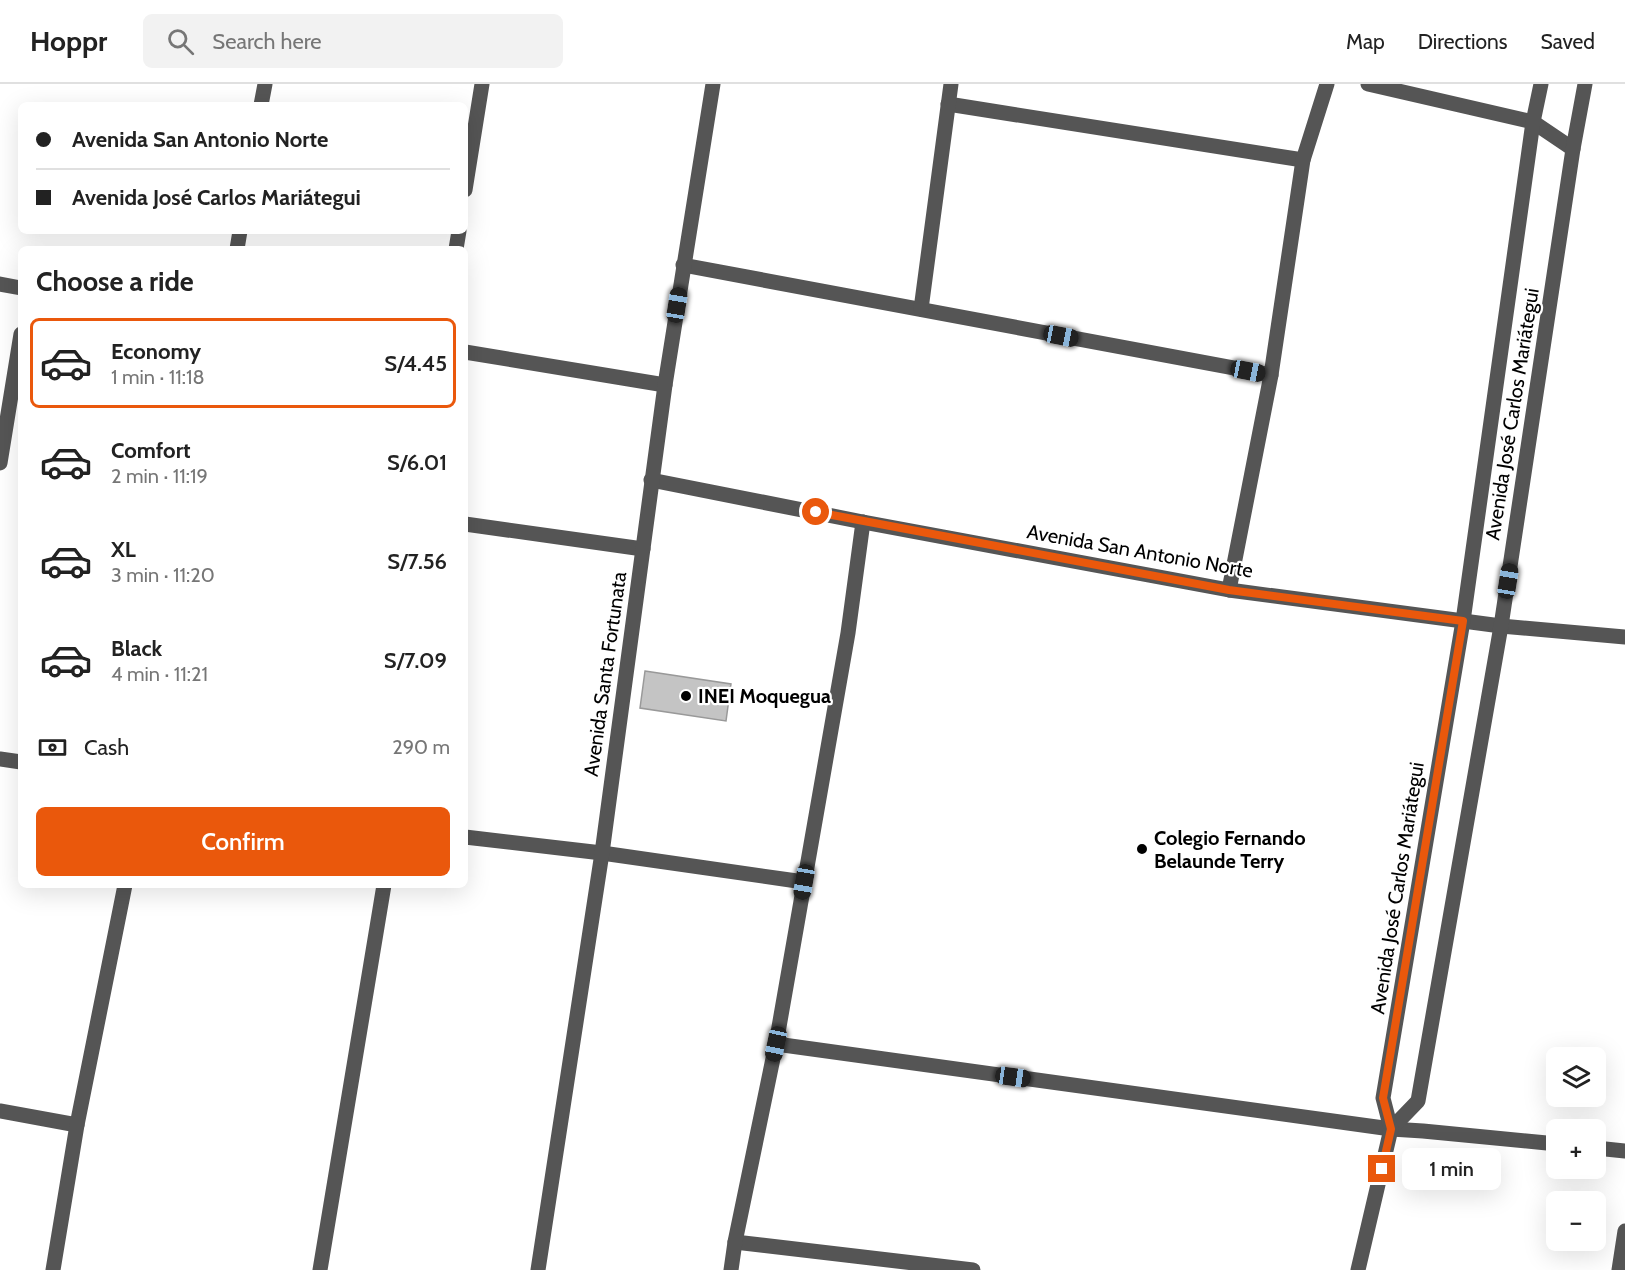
<!DOCTYPE html>
<meta charset="utf-8">
<style>
body{margin:0;font-family:Cabin,sans-serif;background:#f2f2f2;color:#222;height:100vh;display:flex;flex-direction:column;font-size:22px;white-space:nowrap}
*{box-sizing:border-box;margin:0}
p{font-size:20px;color:#767676}
.icon{flex:none;width:33px;height:33px;fill:none;stroke:currentColor;stroke-width:2;stroke-linecap:round;stroke-linejoin:round}
.map{position:relative;flex:1;overflow:hidden}
.panel{position:absolute;left:18px;top:162px;width:450px;height:642px;display:flex;flex-direction:column;background:#fff;border-radius:9px;box-shadow:0 6px 24px #0002}
.panel>*{flex:none}
.hud{position:absolute;left:18px;top:18px;width:450px;height:132px;border-radius:9px;box-shadow:0 6px 24px #0002;display:grid;align-content:center;height:132px;padding:0 18px;background:#fff}
.fabs{position:absolute;left:1546px;top:963px;display:grid;gap:12px}
.fabs a{display:grid;place-items:center;width:60px;height:60px;border-radius:9px;background:#fff;box-shadow:0 6px 24px #0002;font-size:30px}
.end{position:absolute;width:27px;height:27px;margin:-14px;border:8px solid #ea580c;background:#fff;box-shadow:0 0 0 3px #fff}
.from{border-radius:50%}
.bubble{position:absolute;height:42px;border-radius:9px;background:#fff;box-shadow:0 6px 24px #0002;font-size:20px;font-weight:600;line-height:42px;text-align:center}
.car{position:absolute;width:18px;height:36px;margin:-18px -9px;border-radius:8px;box-shadow:0 0 4px 2px #0007;background:linear-gradient(#222 24%,#8ab4d8 0 40%,#222 0 76%,#8ab4d8 0 86%,#222 0)}
.hud b{display:flex;align-items:center;gap:21px;height:57px;font-size:22px}
.hud b+b{border-top:2px solid #e0e0e0}
.hud i{width:15px;height:15px;background:#222}
ul{padding:0;list-style:none}
li{display:flex;align-items:center;gap:18px;height:90px;margin:0 12px 9px;padding:0 6px;border:3px solid transparent;border-radius:9px}
li div{flex:1}
li b{display:block;font-size:22px}
li em{font-style:normal;font-weight:600}
li.selected{border-color:#ea580c}
li>.icon{width:54px;height:54px;stroke-width:1.5}
h2{padding:0 18px;font-size:27px;line-height:72px}
.pay{display:flex;align-items:center;gap:15px;height:66px;padding:0 18px;font-size:22px}
.pay p{margin-inline-start:auto}
.action{display:flex;gap:12px;margin-top:auto;padding:12px 18px}
.action a{flex:1;height:69px;border-radius:9px;background:#ea580c;color:#fff;font-size:24px;font-weight:600;line-height:69px;text-align:center}
header{display:flex;align-items:center;gap:36px;box-sizing:border-box;height:84px;padding:0 30px;background:#fff;border-bottom:2px solid #e0e0e0}
header strong{font-size:28px}
nav{display:flex;gap:33px;margin-inline-start:auto;font-size:21px}
.search{width:420px;height:54px;background:#f2f2f2;display:flex;align-items:center;gap:15px;box-sizing:border-box;padding:0 21px;border-radius:9px;color:#767676;font-size:22px}
.map>svg:first-child{display:block}
.building{fill:#c4c4c4;stroke:#999;stroke-width:1.5}
.lines{fill:none;stroke-linecap:round;stroke-linejoin:round}
.minor{stroke:#555;stroke-width:15}
.route{stroke:#ea580c;stroke-width:8}
.poi-dot{fill:#000;stroke:#fff;stroke-width:2}
.labels{text-anchor:middle;stroke-width:4.5;stroke-linejoin:round;paint-order:stroke}
.street-label{font-size:20px;fill:#000;stroke:#fff}
.poi-label{font-size:20px;font-weight:bold;fill:#000;stroke:#fff;text-anchor:start}
</style>
<header>
<strong>Hoppr</strong>
<div class="search"><svg class="icon" aria-label="search" viewBox="0 0 24 24"><circle cx="10" cy="10" r="6"/><path d="M15 15l6 6"/></svg>Search here</div>
<nav><a>Map</a><a>Directions</a><a>Saved</a></nav>
</header>
<div class="map">
<svg width="1625" height="1186" viewBox="0 0 1625 1186">
<rect width="100%" height="100%" fill="#fff"/>
<path class="building" d="M645 587 731 600 726 637 640 624Z"/>
<g class="lines">
<g class="minor">
<path d="M1368 0 1533 38 1573 65"/>
<path d="M948 20 1303 76"/>
<path d="M261 21 265 0"/>
<path d="M465 106 482 0"/>
<path d="M237 165 240 147"/>
<path d="M456 165 459 147"/>
<path d="M683 181 1271 291"/>
<path d="M0 200 21 204"/>
<path d="M921 225 951 0"/>
<path d="M465 268 665 301"/>
<path d="M0 379 21 250"/>
<path d="M651 396 863 438 1229 506 1501 542 1625 553"/>
<path d="M465 440 643 465"/>
<path d="M1229 506 1271 291 1303 76 1327 0"/>
<path d="M0 675 21 678"/>
<path d="M465 753 602 769 804 798"/>
<path d="M776 960 1391 1045 1423 1047 1557 1060"/>
<path d="M0 1027 77 1041"/>
<path d="M1391 1045 1418 1017 1501 542 1573 65 1585 0"/>
<path d="M1596 1064 1625 1067"/>
<path d="M735 1158 973 1186"/>
<path d="M53 1186 77 1041 125 801"/>
<path d="M320 1186 384 801"/>
<path d="M538 1186 602 769 665 301 713 0"/>
<path d="M731 1186 735 1158 776 960 848 549 863 438"/>
<path d="M1358 1186 1391 1045 1383 1014 1463 537 1533 38 1541 0"/>
<path d="M1619 1186 1625 1147"/>
</g>
</g>
<g class="lines">
<path class="route" d="M816 428 1229 506 1463 537 1383 1014 1391 1045 1382 1085"/>
</g>
<g class="poi-dot">
<circle cx="686" cy="612" r="6"/>
<circle cx="1142" cy="765" r="6"/>
</g>
<g class="labels">
<g class="street-label">
<text transform="translate(1512 330) rotate(-81)" y="7">Avenida José Carlos Mariátegui</text>
<text transform="translate(1140 467) rotate(10)" y="7">Avenida San Antonio Norte</text>
<text transform="translate(605 590) rotate(-82)" y="7">Avenida Santa Fortunata</text>
<text transform="translate(1397 804) rotate(-81)" y="7">Avenida José Carlos Mariátegui</text>
</g>
<g class="poi-label">
<text x="698" y="619">INEI Moquegua</text>
<text x="1154" y="761">Colegio Fernando<tspan x="1154" dy="23">Belaunde Terry</tspan></text>
</g>
</g>
</svg>
<div class="fabs">
<a><svg class="icon" aria-label="layers" viewBox="0 0 24 24"><path d="M12 4l9 5-9 5-9-5zM3 14l9 5 9-5"/></svg></a>
<a>+</a>
<a>−</a>
</div>
<i class="end from" style="left:816px;top:428px"></i>
<i class="end" style="left:1382px;top:1085px"></i>
<div class="bubble" style="left:1402px;top:1064px;width:99px">1 min</div>
<i class="car" style="left:677px;top:221px;rotate:9deg"></i>
<i class="car" style="left:1061px;top:252px;rotate:101deg"></i>
<i class="car" style="left:1248px;top:287px;rotate:101deg"></i>
<i class="car" style="left:1508px;top:497px;rotate:9deg"></i>
<i class="car" style="left:804px;top:798px;rotate:190deg"></i>
<i class="car" style="left:776px;top:960px;rotate:192deg"></i>
<i class="car" style="left:1013px;top:993px;rotate:98deg"></i>
<div class="hud">
<b><i class="from"></i>Avenida San Antonio Norte</b>
<b><i></i>Avenida José Carlos Mariátegui</b>
</div>
<section class="panel">
<h2>Choose a ride</h2>
<ul>
<li class="selected"><svg class="icon" aria-label="car" viewBox="0 0 24 24"><path d="M5 17H2v-5l4-1 3-4h7l3 4 3 1v5h-3M9 17h6M6 11h13"/><circle cx="7" cy="17" r="2"/><circle cx="17" cy="17" r="2"/></svg><div><b>Economy</b><p>1 min · 11:18</p></div><em>S/4.45</em></li>
<li><svg class="icon" aria-label="car" viewBox="0 0 24 24"><path d="M5 17H2v-5l4-1 3-4h7l3 4 3 1v5h-3M9 17h6M6 11h13"/><circle cx="7" cy="17" r="2"/><circle cx="17" cy="17" r="2"/></svg><div><b>Comfort</b><p>2 min · 11:19</p></div><em>S/6.01</em></li>
<li><svg class="icon" aria-label="car" viewBox="0 0 24 24"><path d="M5 17H2v-5l4-1 3-4h7l3 4 3 1v5h-3M9 17h6M6 11h13"/><circle cx="7" cy="17" r="2"/><circle cx="17" cy="17" r="2"/></svg><div><b>XL</b><p>3 min · 11:20</p></div><em>S/7.56</em></li>
<li><svg class="icon" aria-label="car" viewBox="0 0 24 24"><path d="M5 17H2v-5l4-1 3-4h7l3 4 3 1v5h-3M9 17h6M6 11h13"/><circle cx="7" cy="17" r="2"/><circle cx="17" cy="17" r="2"/></svg><div><b>Black</b><p>4 min · 11:21</p></div><em>S/7.09</em></li>
</ul>
<div class="pay"><svg class="icon" aria-label="cash" viewBox="0 0 24 24"><path d="M3 7h18v10H3z"/><circle cx="12" cy="12" r="2"/></svg>Cash<p>290 m</p></div>
<div class="action"><a>Confirm</a></div>
</section>
</div>
